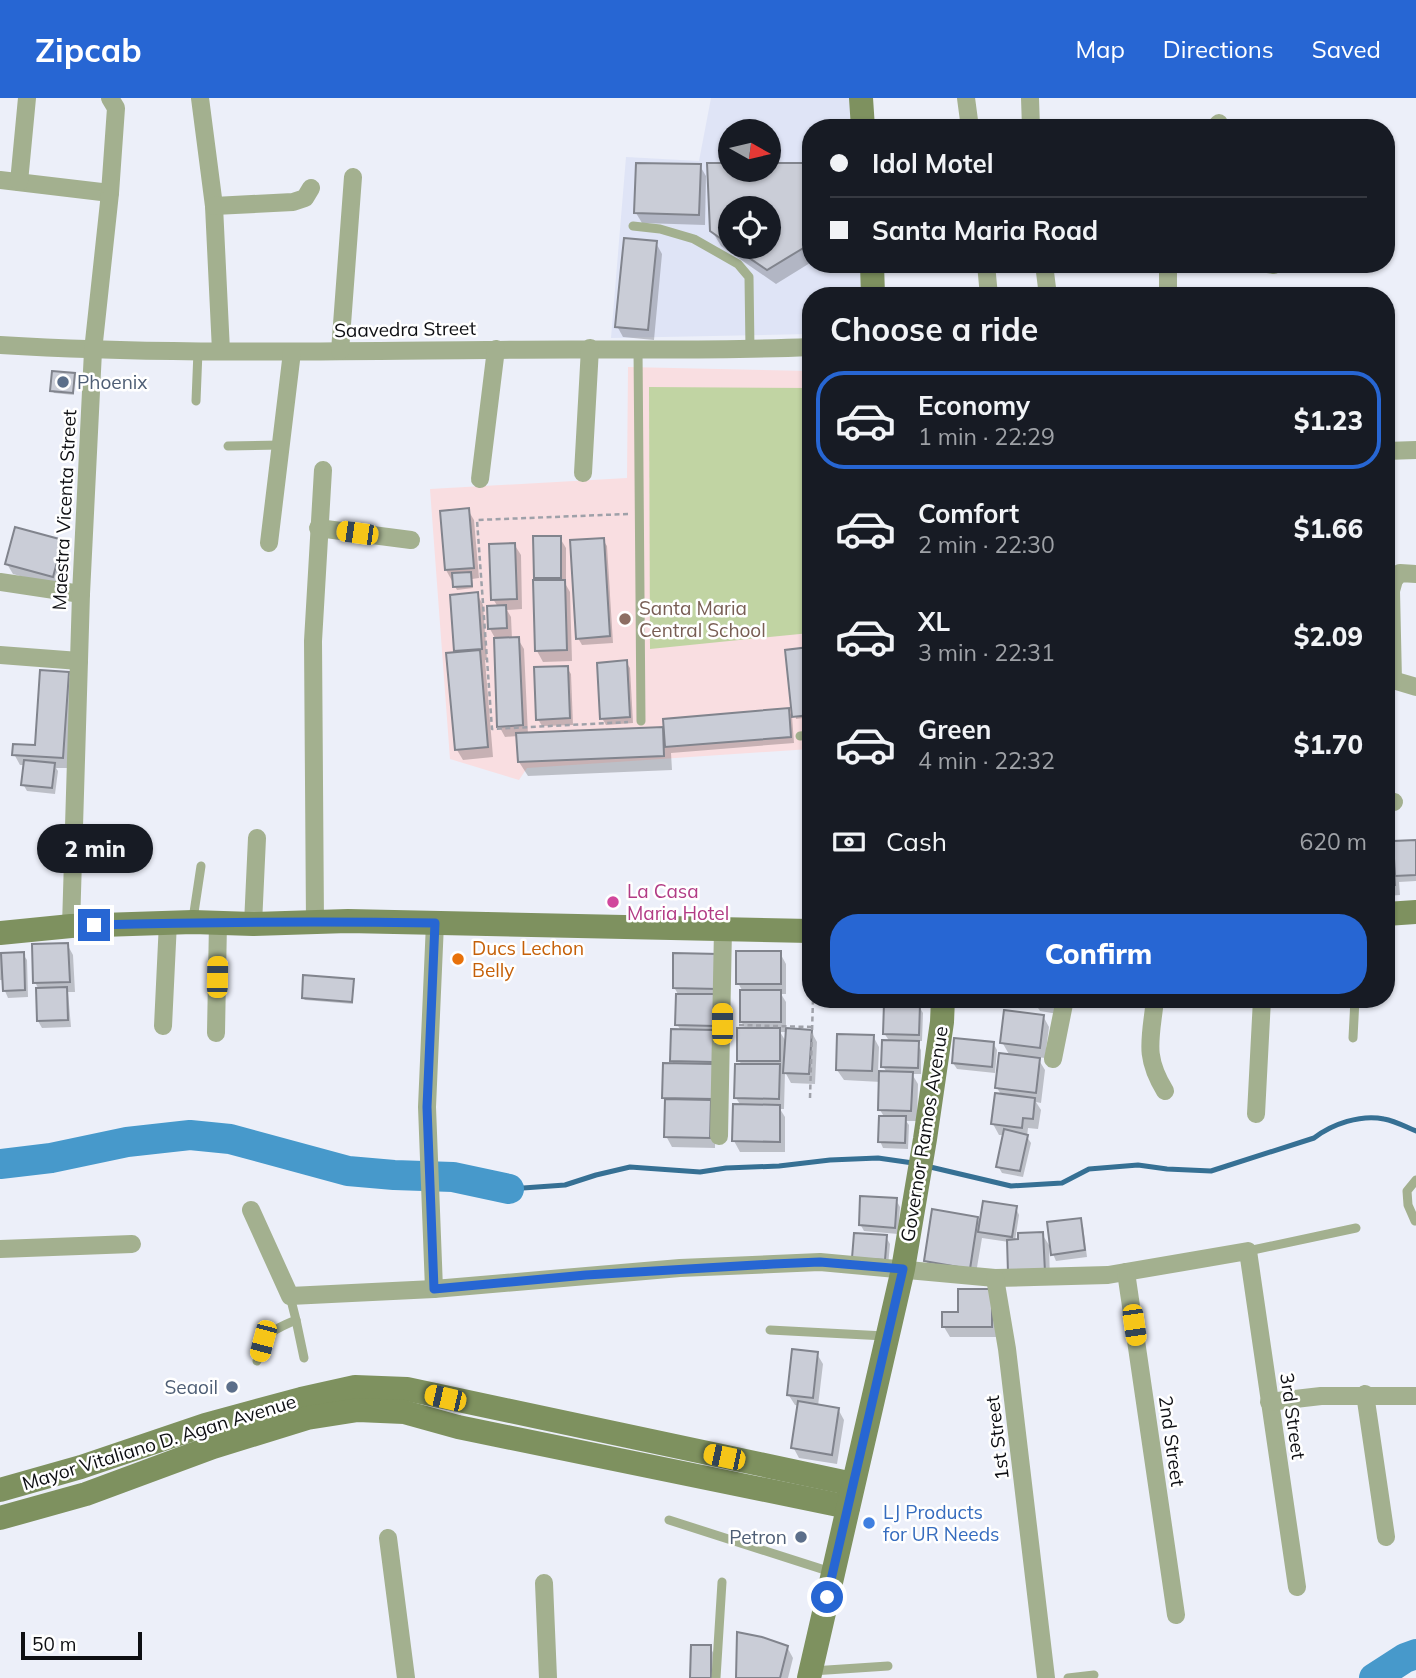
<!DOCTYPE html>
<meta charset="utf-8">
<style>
body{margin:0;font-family:Mulish,sans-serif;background:#20242c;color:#f1f3f6;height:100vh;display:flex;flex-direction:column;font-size:26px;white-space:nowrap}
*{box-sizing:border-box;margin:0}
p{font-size:23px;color:#9ea1a6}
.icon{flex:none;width:38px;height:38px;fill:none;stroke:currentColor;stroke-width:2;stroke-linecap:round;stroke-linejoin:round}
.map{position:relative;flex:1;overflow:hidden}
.drawer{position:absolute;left:802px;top:189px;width:593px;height:721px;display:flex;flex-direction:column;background:#171b24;border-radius:28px;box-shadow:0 2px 5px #0004}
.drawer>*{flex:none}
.guide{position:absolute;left:802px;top:21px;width:593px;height:154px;border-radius:28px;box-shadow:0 2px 5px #0004;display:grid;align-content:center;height:154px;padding:0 28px;background:#171b24}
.needle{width:46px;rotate:98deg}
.controls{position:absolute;left:718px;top:21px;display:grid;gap:14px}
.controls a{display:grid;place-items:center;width:63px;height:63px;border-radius:50%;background:#171b24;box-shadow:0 2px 5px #0004;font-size:35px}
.scale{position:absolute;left:21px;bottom:18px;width:121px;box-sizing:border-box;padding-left:7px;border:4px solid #0e0f13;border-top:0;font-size:19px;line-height:24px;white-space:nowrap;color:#0e0f13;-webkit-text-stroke:5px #fff;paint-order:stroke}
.end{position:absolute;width:32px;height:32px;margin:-16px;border:9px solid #2766d3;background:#fff;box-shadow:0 0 0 4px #fff}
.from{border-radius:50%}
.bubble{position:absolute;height:49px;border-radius:24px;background:#171b24;box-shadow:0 2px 5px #0004;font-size:23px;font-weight:800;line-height:49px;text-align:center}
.car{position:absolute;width:21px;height:42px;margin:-21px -10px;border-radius:9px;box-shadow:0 0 5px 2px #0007;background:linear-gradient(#f5c518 24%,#345 0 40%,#f5c518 0 76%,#345 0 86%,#f5c518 0)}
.guide b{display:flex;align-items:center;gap:24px;height:66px;font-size:26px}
.guide b+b{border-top:2px solid #363941}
.guide i{width:18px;height:18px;background:#f1f3f6}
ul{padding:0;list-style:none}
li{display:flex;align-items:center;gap:21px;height:98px;margin:0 14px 10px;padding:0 14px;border:4px solid transparent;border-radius:28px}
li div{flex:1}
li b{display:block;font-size:26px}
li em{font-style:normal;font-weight:800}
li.on{border-color:#2766d3}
li>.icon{width:63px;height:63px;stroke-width:1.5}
h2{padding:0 28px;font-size:32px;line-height:84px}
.pay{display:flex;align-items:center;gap:18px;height:77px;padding:0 28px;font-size:26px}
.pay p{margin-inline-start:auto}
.button{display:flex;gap:14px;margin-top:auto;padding:14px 28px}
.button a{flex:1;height:80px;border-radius:28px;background:#2766d3;color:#fff;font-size:28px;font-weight:800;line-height:80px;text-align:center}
header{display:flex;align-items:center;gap:42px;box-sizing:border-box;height:98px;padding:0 35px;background:#2766d3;color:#fff}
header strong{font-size:33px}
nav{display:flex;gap:38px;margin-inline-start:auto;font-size:24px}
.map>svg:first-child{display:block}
.built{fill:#dfe4f6;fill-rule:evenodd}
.education{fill:#f9dee1}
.green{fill:#c1d4a3}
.shadow{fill:#0003;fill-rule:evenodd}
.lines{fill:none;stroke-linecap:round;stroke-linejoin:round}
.stream{stroke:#367094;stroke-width:5}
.river{stroke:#4799cb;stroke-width:30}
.building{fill:#cacdd7;stroke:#81848d;stroke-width:2}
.path{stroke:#9fa1a9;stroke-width:2.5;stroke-dasharray:5 3.5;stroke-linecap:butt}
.lane{stroke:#a3b08f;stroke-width:9}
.street{stroke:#a3b08f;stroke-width:18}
.secondary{stroke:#7e915f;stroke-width:24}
.route{stroke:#2766d3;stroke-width:9}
.service-dot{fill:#5c6f8a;stroke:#fff;stroke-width:2.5}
.education-dot{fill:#8d6e63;stroke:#fff;stroke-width:2.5}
.hotel-dot{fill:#d1479c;stroke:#fff;stroke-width:2.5}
.food-dot{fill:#e8710a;stroke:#fff;stroke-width:2.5}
.shop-dot{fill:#3f7fe0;stroke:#fff;stroke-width:2.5}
.labels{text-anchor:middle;stroke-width:5;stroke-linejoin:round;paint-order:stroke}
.street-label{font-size:19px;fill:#0e0f13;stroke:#fff}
.service-label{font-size:19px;fill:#4e5e75;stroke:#fff;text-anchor:end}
.education-label{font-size:19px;fill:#785e54;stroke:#fff;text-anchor:start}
.hotel-label{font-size:19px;fill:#b23c85;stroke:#fff;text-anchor:start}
.food-label{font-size:19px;fill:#c56008;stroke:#fff;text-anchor:start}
.shop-label{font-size:19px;fill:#366cbe;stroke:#fff;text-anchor:start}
</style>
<header>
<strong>Zipcab</strong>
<nav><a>Map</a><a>Directions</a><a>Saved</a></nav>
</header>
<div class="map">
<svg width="1416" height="1580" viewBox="0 0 1416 1580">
<rect width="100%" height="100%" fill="#eceff9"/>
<path class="built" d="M711 0H852L854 30H810V166H862L864 198H810V236L611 240 626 59 699 63ZM730 33H768V72H730ZM730 110H768V149H730Z"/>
<path class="education" d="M628 269 810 273V651L527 670 519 682 450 661 430 391 627 380Z"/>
<path class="green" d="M649 289 810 290V535L650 551Z"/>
<g class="shadow">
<path d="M768 67H810V165L776 186 721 148 712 133 730 72H768ZM730 110H768V149H730Z"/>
<path d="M700 68 706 78 705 127 642 125 636 115Z"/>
<path d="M656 145 662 156 654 242 623 239 617 228Z"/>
<path d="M74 276V297L54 295 52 292Z"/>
<path d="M468 412 474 422 479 480 472 481 473 490 457 492 446 472Z"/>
<path d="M560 440 566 450V487L570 494 572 563 543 564 537 553 538 484 535 480Z"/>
<path d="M603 442 607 448 613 545 582 547 578 540Z"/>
<path d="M62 443 68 454 59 489 13 476 7 466Z"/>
<path d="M514 446 521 457 522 511 507 512 511 519 512 541H518L524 551 528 637 665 630 788 612 792 618 794 645 671 655 672 672 528 678 519 664 518 638 505 639 499 628 495 540 490 531 498 509 493 501Z"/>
<path d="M477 496 483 507 487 562H485L493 659 463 662 457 652 456 556 452 498Z"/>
<path d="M810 551V619L796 621 787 554Z"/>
<path d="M626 564 630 570 633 625 606 627 602 620Z"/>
<path d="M567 570 571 576 573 627 542 628 538 621Z"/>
<path d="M67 576 74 587 68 670H56L58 673 55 696 27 693 23 686 25 667H20L14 656 37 649Z"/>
<path d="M1416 744V783L1399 784 1400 797 1386 798V752H1392L1395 757Z"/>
<path d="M67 846 73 857 75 894H68L71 929 42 930 38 923 39 892 35 884Z"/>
<path d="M0 854 1 856H23L27 862 28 899 8 900 5 893 4 882H0Z"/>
<path d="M780 855 786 866V896H781L786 904V932L811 933 817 944 815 986 791 985 785 974 784 1011H780L785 1019V1054H740L734 1043 741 1008 736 1000 742 968 739 962 746 932 741 923 742 892 738 885ZM780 934H788L787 945Z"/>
<path d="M718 857 715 1050 672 1049 666 1038V1004L664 999 674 967 672 963 681 933 677 926 679 898 674 889Z"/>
<path d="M353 883V906L305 902 303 900Z"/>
<path d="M884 901H930V906L917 905 923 915 922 943H916L921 952V976H912L918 986 917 1023H906L909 1027 908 1051 883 1050 880 1043 885 1020 880 1012 881 984 844 982 837 972 873 938 879 949 878 974 887 975 883 968 890 944 884 935 886 905Z"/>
<path d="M1037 901H1060L1058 916 1040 913 1036 907Z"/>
<path d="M1043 918 1049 929 1045 960 1037 959 1045 972 1041 1005 1036 1004 1041 1012 1038 1031 1028 1030 1027 1039 1031 1045 1023 1079 1002 1075 998 1068 1005 1037H999L993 1026 1002 998 997 990 1010 958 1002 944Z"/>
<path d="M993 945 997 952 995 975 957 971 953 965Z"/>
<path d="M896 1102 900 1109 898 1136 864 1133 860 1126Z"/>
<path d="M1016 1110 1019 1117 1015 1143 1042 1136 1049 1147 1050 1184 1009 1144 982 1140 975 1181 932 1174 926 1163 977 1120 981 1127Z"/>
<path d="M1080 1122 1083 1128 1087 1159 1056 1163 1053 1156Z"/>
<path d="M886 1139 890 1146 888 1168 858 1166Z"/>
<path d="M991 1193 998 1239H950L944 1229Z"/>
<path d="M817 1256 823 1266 818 1308 838 1311 844 1322 837 1366 799 1360 793 1349 800 1308 795 1307 788 1296Z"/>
<path d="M710 1549 716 1560V1580H692Z"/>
<path d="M787 1549 793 1560 788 1580H738Z"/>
</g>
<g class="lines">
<g class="stream">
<path d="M926 1068 1011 1088 1062 1085 1089 1071 1138 1067 1167 1071 1211 1073 1314 1040C1332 1026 1361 1016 1384 1021 1395 1023 1406 1029 1416 1033"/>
<path d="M509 1091 565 1087 596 1077 630 1069 700 1074 726 1070 779 1068 830 1062 878 1060 913 1065"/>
</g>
<g class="river">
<path d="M0 1066 51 1060 127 1044 190 1037 230 1041 348 1073 394 1077 453 1079 509 1091"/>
<path d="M1374 1580 1405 1560 1416 1556"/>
</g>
</g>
<g class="building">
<path d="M636 65 701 66 699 117 634 115Z"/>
<path d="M707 65H730V72H768V65H810V146L767 172 733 149H768V110H730V147L710 133Z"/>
<path d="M624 140 657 143 648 232 615 229Z"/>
<path d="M52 273 75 275 73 295 50 293Z"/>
<path d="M469 410 474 470 445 472 440 413Z"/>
<path d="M15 429 63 442 53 479 5 466Z"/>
<path d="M533 438H561V480H534Z"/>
<path d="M604 440 610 538 576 541 570 442Z"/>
<path d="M515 445 517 501 491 502 489 446Z"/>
<path d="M471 474 472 488 453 489 452 475Z"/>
<path d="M533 482H565L567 552 535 553Z"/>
<path d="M478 494 482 551 454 553 450 497Z"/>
<path d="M506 507 507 530 488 531 487 508Z"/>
<path d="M519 539 523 627 497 629 494 540Z"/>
<path d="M810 549V617L792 619 785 552Z"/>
<path d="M480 552 488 649 455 652 446 555Z"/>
<path d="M627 562 630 619 600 621 597 565Z"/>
<path d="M568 568 570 620 536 622 534 569Z"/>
<path d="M40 572 69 574 63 660 12 657 13 646 35 647Z"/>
<path d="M789 610 791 639 665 649 663 621Z"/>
<path d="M663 629 664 658 518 664 516 635Z"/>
<path d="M24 662 55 665 52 690 21 687Z"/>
<path d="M1416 742V777L1395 778 1393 743Z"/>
<path d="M1386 750H1393L1395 787H1386Z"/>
<path d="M68 845 70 884 33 885 32 846Z"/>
<rect x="736" y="853" width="45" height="33"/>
<path d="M24 854 25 892 3 893 1 855Z"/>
<path d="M673 855 719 856 718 891 673 890Z"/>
<path d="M303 877 354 881 352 904 302 900Z"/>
<path d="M67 889 68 922 37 923 36 890Z"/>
<rect x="740" y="892" width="41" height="32"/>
<path d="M676 896H716L715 928 675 927Z"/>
<path d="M1035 901H1056L1055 909 1035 907Z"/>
<path d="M884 905 920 906 919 937 883 936Z"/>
<path d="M1004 912 1044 917 1040 950 1000 945Z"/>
<rect x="737" y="930" width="43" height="33"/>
<path d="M786 930 812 932 809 976 783 975Z"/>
<path d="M671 931 713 932V964L670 963Z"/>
<path d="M837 936 874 937 872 973 836 972Z"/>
<path d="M954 940 994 944 992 969 952 965Z"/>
<path d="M882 942 919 943 918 970 881 969Z"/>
<path d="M999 955 1040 960 1036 995 995 990Z"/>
<path d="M663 965 714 966 713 1001 662 1000Z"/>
<path d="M735 966H780L779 1001 734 1000Z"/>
<path d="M879 973 913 974 911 1013 878 1012Z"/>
<path d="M995 995 1035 1000 1033 1021 1023 1020 1022 1030 991 1026Z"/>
<path d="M665 1001 711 1002 710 1040 664 1039Z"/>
<path d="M733 1006 780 1007V1044L732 1043Z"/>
<path d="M879 1018H906L905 1045 878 1044Z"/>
<path d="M1004 1031 1028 1037 1020 1073 996 1069Z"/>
<path d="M860 1098 897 1100 895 1130 859 1127Z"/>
<path d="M983 1103 1017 1108 1012 1139 978 1134Z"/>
<path d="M932 1111 978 1119 970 1171 924 1163Z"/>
<path d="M1081 1120 1085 1152 1051 1157 1047 1124Z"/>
<path d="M1043 1134 1045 1174 1008 1175 1007 1142 1018 1141V1135Z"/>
<path d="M854 1135 887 1137 885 1162 852 1160Z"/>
<path d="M958 1191H992V1229H942V1214H958Z"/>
<path d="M792 1251 818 1254 813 1300 787 1297Z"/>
<path d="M798 1303 839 1310 832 1357 791 1350Z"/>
<path d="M737 1534 762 1539 788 1548 780 1580H736Z"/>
<path d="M691 1547H711V1580H690Z"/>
</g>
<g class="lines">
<g class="path">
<path d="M628 416 477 422 492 631 628 624"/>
<path d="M739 927 812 929"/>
<path d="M810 1000 813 901"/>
</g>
<g class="lane">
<path d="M633 128 660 131 694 141 738 166 749 179 750 252"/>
<path d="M638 250 641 623"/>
<path d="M196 303 198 253"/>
<path d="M228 348 282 347"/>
<path d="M800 638 810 637"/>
<path d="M193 821 201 768"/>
<path d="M1353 940 1355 901"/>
<path d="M1415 1123 1408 1107 1407 1093 1416 1082"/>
<path d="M1248 1153 1356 1130"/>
<path d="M296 1222 304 1260"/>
<path d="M770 1232 885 1238"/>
<path d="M257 1263C265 1235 270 1233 296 1222L290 1198"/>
<path d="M669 1422 831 1474"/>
<path d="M812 1573 888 1568"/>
<path d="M716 1580 722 1484"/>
<path d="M1068 1580 1094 1577"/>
</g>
<g class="street">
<path d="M200 0 214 108 221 253"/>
<path d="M966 0 970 30"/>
<path d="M1030 0 1031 30"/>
<path d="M1214 30 1219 25"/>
<path d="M0 82 110 95"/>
<path d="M19 84 27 0"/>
<path d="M214 108 293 104 305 100 311 90"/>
<path d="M986 166 989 198"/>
<path d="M1044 166 1048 198"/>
<path d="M1168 166V198"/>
<path d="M1268 166 1274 167"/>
<path d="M0 247C162 257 325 253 487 252 595 250 703 254 810 249"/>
<path d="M340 253 353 79"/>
<path d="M1386 353 1416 352"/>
<path d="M583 375 590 250"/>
<path d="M480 381 496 251"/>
<path d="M318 430 411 442"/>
<path d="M269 445 292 254"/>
<path d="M0 484 81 496"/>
<path d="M0 557 79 563"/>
<path d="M1386 580 1416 589"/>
<path d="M1393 583 1391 493 1394 482 1400 475 1416 476"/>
<path d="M1386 703 1394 704"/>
<path d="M315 825 313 543 323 372"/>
<path d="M253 826 257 740"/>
<path d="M71 828 81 496 93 253 110 95 116 10 110 0"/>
<path d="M1155 901C1151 941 1143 957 1165 993"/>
<path d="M163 928 168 824"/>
<path d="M216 935 218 824"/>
<path d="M1053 961 1065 901"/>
<path d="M1256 1016 1262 901"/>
<path d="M719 1038 723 831"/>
<path d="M251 1112 290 1198 434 1191 680 1170 820 1164 995 1180 1108 1177 1248 1153 1297 1489"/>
<path d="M0 1151 132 1146"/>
<path d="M1126 1174 1176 1517"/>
<path d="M995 1180 1007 1251 1046 1580"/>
<path d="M434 1191 427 1009 435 825"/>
<path d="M1365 1296 1386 1439"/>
<path d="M1269 1304 1321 1298H1416"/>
<path d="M388 1440 406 1580"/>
<path d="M544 1485 548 1580"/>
</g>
<g class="secondary">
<path d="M861 0 863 30"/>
<path d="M872 166 873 198"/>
<path d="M1386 816 1416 814"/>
<path d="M0 835 71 828 193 824 253 826 348 823 810 833"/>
<path d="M0 1392 81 1369 205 1327 301 1301 355 1289 407 1291 853 1386"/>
<path d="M0 1420 86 1396 213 1349 307 1320 358 1312 404 1314 458 1329 848 1409"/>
<path d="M809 1580 903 1171 925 1041 942 924 943 901"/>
</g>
</g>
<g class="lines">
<path class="route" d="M94 827C207 824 321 823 435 825L427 1009 434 1191 586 1177 773 1166 820 1164 903 1171 827 1499"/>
</g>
<g class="service-dot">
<circle cx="63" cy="284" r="7"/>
<circle cx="232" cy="1289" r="7"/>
<circle cx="801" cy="1439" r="7"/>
</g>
<circle class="education-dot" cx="625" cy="521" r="7"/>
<circle class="hotel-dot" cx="613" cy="804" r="7"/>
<circle class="food-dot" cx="458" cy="861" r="7"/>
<circle class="shop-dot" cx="869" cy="1425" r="7"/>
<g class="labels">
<g class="street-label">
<text transform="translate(405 231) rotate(-1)" y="7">Saavedra Street</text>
<text transform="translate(64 412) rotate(-87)" y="7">Maestra Vicenta Street</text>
<text transform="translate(924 1036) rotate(-81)" y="7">Governor Ramos Avenue</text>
<text transform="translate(1293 1318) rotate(82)" y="7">3rd Street</text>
<text transform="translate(997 1340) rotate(-97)" y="7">1st Street</text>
<text transform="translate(1172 1343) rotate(82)" y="7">2nd Street</text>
<text transform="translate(159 1344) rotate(-17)" y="7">Mayor Vitaliano D. Agan Avenue</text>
</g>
<g class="service-label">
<text x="77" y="291" text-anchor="start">Phoenix</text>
<text x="218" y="1296">Seaoil</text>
<text x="787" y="1446">Petron</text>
</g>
<g class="education-label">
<text x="639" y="517">Santa Maria<tspan x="639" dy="22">Central School</tspan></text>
</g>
<g class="hotel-label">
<text x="627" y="800">La Casa<tspan x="627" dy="22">Maria Hotel</tspan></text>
</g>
<g class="food-label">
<text x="472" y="857">Ducs Lechon<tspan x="472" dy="22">Belly</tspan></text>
</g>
<g class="shop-label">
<text x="883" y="1421">LJ Products<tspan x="883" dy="22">for UR Needs</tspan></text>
</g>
</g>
</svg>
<div class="controls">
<a><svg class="needle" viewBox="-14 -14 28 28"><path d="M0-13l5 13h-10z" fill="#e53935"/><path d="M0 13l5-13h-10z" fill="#9ea1a6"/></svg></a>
<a><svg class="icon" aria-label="locate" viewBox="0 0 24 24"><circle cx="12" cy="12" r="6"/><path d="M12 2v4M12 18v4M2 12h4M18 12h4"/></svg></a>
</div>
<div class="scale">50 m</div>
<i class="end from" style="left:827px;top:1499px"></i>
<i class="end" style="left:94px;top:827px"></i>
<div class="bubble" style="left:37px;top:726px;width:116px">2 min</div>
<i class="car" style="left:357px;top:435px;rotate:278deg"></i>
<i class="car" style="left:217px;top:879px;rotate:1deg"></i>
<i class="car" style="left:722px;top:926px;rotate:0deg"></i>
<i class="car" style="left:1134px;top:1227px;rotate:172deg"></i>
<i class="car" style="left:263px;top:1243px;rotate:195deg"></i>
<i class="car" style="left:445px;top:1300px;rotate:283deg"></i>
<i class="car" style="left:724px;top:1359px;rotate:282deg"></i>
<div class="guide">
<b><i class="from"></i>Idol Motel</b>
<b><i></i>Santa Maria Road</b>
</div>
<section class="drawer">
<h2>Choose a ride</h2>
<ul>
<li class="on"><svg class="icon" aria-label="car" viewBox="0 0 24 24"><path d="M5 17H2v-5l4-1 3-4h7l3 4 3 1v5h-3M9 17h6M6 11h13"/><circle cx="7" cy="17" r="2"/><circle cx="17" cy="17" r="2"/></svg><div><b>Economy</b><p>1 min · 22:29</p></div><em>$1.23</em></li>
<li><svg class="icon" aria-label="car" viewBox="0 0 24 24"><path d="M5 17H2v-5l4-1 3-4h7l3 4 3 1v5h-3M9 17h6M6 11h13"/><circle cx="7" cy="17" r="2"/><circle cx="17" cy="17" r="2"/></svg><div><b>Comfort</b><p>2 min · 22:30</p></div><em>$1.66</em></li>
<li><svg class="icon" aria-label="car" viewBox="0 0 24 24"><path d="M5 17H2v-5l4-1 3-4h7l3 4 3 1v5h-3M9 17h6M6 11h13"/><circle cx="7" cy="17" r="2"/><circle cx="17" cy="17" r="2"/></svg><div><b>XL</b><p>3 min · 22:31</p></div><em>$2.09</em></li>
<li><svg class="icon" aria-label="car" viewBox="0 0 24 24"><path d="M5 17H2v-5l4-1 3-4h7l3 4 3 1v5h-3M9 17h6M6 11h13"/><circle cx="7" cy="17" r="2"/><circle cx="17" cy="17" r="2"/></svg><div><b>Green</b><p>4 min · 22:32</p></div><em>$1.70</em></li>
</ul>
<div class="pay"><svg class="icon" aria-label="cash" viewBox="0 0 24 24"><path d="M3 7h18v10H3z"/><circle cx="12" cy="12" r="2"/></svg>Cash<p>620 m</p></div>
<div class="button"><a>Confirm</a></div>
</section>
</div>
